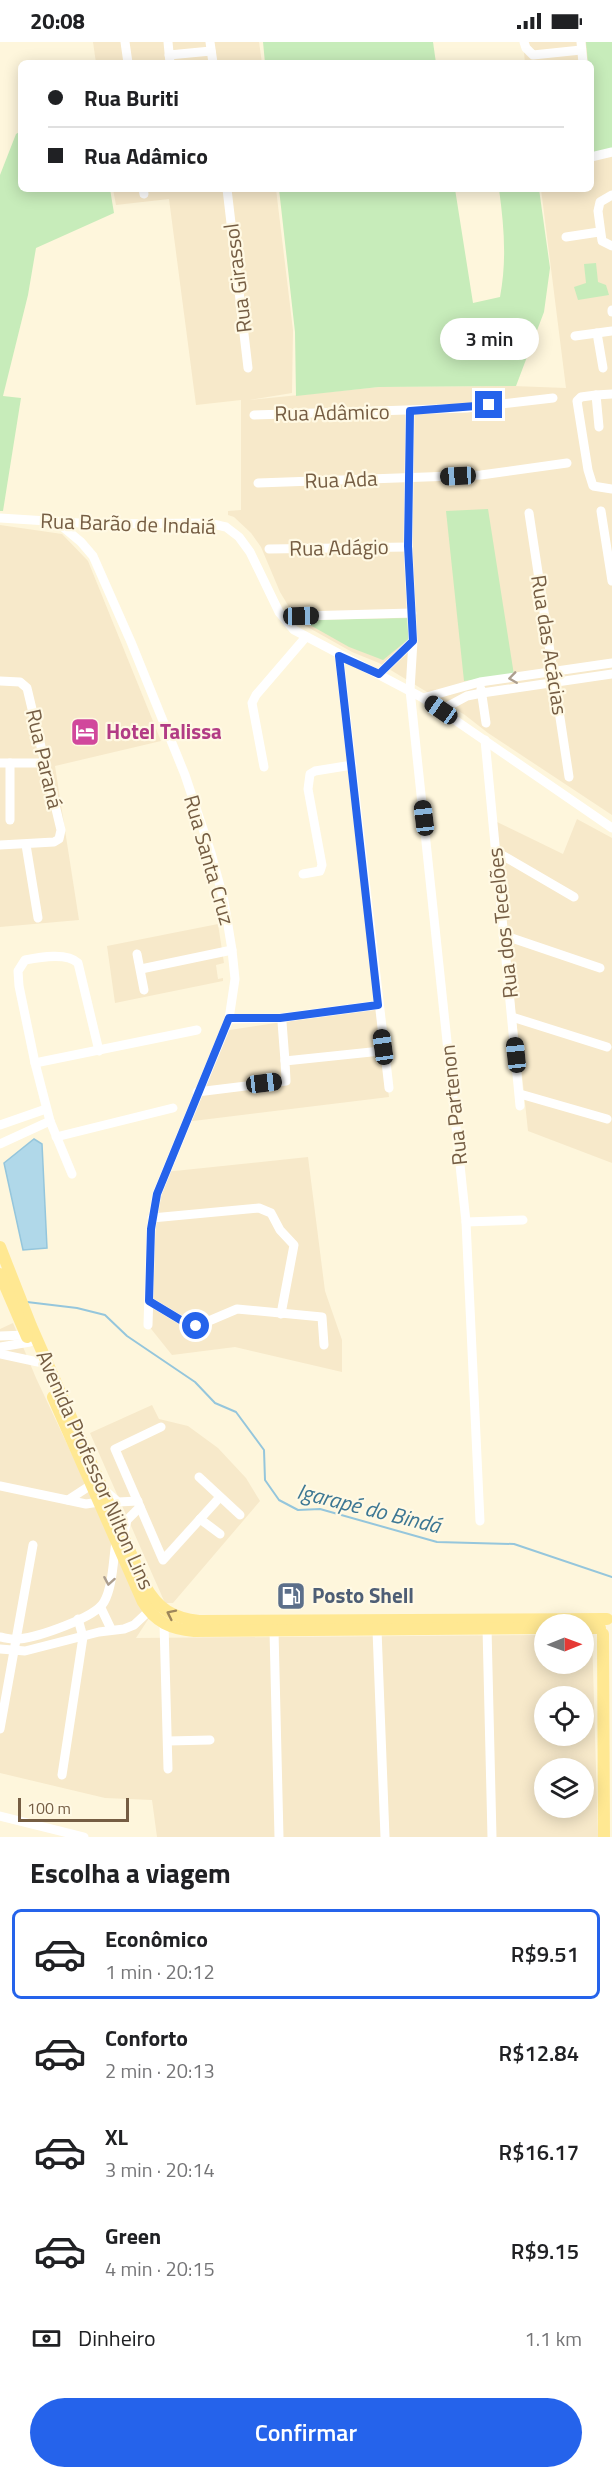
<!DOCTYPE html>
<html lang="pt">
<meta charset="utf-8">
<style>
body{margin:0;font-family:"Titillium Web",sans-serif;background:#f6f6f6;color:#202124;height:100vh;display:flex;flex-direction:column;font-size:22px;white-space:nowrap}
*{box-sizing:border-box;margin:0}
p{font-size:20px;color:#757577}
.icon{flex:none;width:33px;height:33px;fill:none;stroke:currentColor;stroke-width:2;stroke-linecap:round;stroke-linejoin:round}
.map{position:relative;height:1795px;overflow:hidden}
.details{display:flex;flex-direction:column;background:#fff;flex:1}
.details>*{flex:none}
.banner{position:absolute;left:18px;top:18px;width:576px;height:132px;border-radius:9px;box-shadow:0 3px 15px #0003;display:grid;align-content:center;height:132px;padding:0 30px;background:#fff}
.needle{width:39px;rotate:89deg}
.buttons{position:absolute;left:534px;top:1572px;display:grid;gap:12px}
.buttons a{display:grid;place-items:center;width:60px;height:60px;border-radius:50%;background:#fff;box-shadow:0 3px 15px #0003;font-size:30px}
.scale{position:absolute;left:18px;bottom:15px;width:111px;box-sizing:border-box;padding-left:6px;border:3px solid #755d43;border-top:0;font-size:16px;line-height:21px;white-space:nowrap;color:#755d43;-webkit-text-stroke:4px #fff9e4;paint-order:stroke}
.end{position:absolute;width:27px;height:27px;margin:-14px;border:8px solid #2563eb;background:#fff;box-shadow:0 0 0 3px #fff}
.from{border-radius:50%}
.bubble{position:absolute;height:42px;border-radius:21px;background:#fff;box-shadow:0 3px 15px #0003;font-size:20px;font-weight:600;line-height:42px;text-align:center}
.car{position:absolute;width:18px;height:36px;margin:-18px -9px;border-radius:8px;box-shadow:0 0 4px 2px #0007;background:linear-gradient(#222 24%,#8ab4d8 0 40%,#222 0 76%,#8ab4d8 0 86%,#222 0)}
.banner b{display:flex;align-items:center;gap:21px;height:57px;font-size:22px}
.banner b+b{border-top:2px solid #e0e0e0}
.banner i{width:15px;height:15px;background:#202124}
ul{padding:0;list-style:none}
li{display:flex;align-items:center;gap:18px;height:90px;margin:0 12px 9px;padding:0 18px;border:3px solid transparent;border-radius:9px}
li div{flex:1}
li b{display:block;font-size:22px}
li em{font-style:normal;font-weight:600}
li.selected{border-color:#2563eb}
li>.icon{width:54px;height:54px;stroke-width:1.5}
h2{padding:0 30px;font-size:27px;line-height:72px}
.pay{display:flex;align-items:center;gap:15px;height:66px;padding:0 30px;font-size:22px}
.pay p{margin-inline-start:auto}
.action{display:flex;gap:12px;margin-top:auto;padding:12px 30px}
.action a{flex:1;height:69px;border-radius:36px;background:#2563eb;color:#fff;font-size:24px;font-weight:600;line-height:69px;text-align:center}
.status{display:flex;justify-content:space-between;align-items:center;height:42px;padding:0 30px;background:#fff;direction:ltr}
.status svg{height:16px;fill:currentColor}
.map>svg:first-child{display:block}
.residential{fill:#f7e9ca;fill-rule:evenodd}
.green{fill:#c7ecba}
.water{fill:#b0d8e9;stroke:#95c6dc;stroke-width:1.5}
.lines{fill:none;stroke-linecap:round;stroke-linejoin:round}
.stream{stroke:#95c6dc;stroke-width:2}
.minor{stroke:#fff;stroke-width:9}
.major{stroke:#ffe892;stroke-width:12}
.oneway{stroke:#ac9e8e}
.oneway2{stroke:#9e875b}
.route{stroke:#2563eb;stroke-width:8}
.labels{text-anchor:middle;stroke-width:4.5;stroke-linejoin:round;paint-order:stroke}
.street-label{font-size:21px;fill:#755d43;stroke:#fff9e4}
.hotel-label{font-size:21px;font-weight:bold;fill:#b23c85;stroke:#fff9e4;text-anchor:start}
.service-label{font-size:21px;font-weight:bold;fill:#4e5e75;stroke:#fff9e4;text-anchor:start}
.water-label{font-size:22px;font-style:italic;fill:#3d7793;stroke:#fff9e4}
</style>
<div class="status"><b>20:08</b><svg viewBox="0 0 49 12"><path d="M0 12V9h3v3zM5 12V6h3v6zM10 12V3h3v9zM15 12V0h3v12zM26 1h20v11H26zM47 4h2v5h-2z"/></svg></div>
<div class="map">
<svg width="612" height="1795" viewBox="0 0 612 1795">
<rect width="100%" height="100%" fill="#fef6dc"/>
<g class="residential">
<path d="M93 0H259L262 21H96Z"/>
<path d="M523 0H612V773L488 691 465 673 379 621 352 610 304 583 295 575 280 550 261 505 251 491 234 475 228 473V469L241 468V358L196 363 169 157 116 163 113 147H276L293 288 292 351 249 358 379 345 513 344 566 346 541 147H591V21H525Z"/>
<path d="M0 483 62 492 88 519 161 699 55 724 79 878 0 885Z"/>
<path d="M577 777 612 796V1121L528 1089 495 779 563 812Z"/>
<path d="M218 882 224 921 216 923 218 937 223 936V939L115 961 107 904Z"/>
<path d="M377 966 389 1055 185 1080 223 989Z"/>
<path d="M308 1115 325 1249 342 1298V1330L235 1305 172 1313 148 1283 152 1176 165 1130Z"/>
<path d="M13 1281 36 1336 149 1576 136 1596 544 1593V1622H584V1592H592L598 1795H157L152 1758 105 1756 0 1731V1287ZM544 1654H584V1694H544ZM544 1726H584V1766H544Z"/>
<path d="M152 1363 159 1377 188 1384 218 1406 246 1436 260 1459 173 1561H165L90 1391Z"/>
</g>
<g class="green">
<path d="M263 0H433L436 21H265Z"/>
<path d="M586 0H612V106L591 111V21H588Z"/>
<path d="M21 89V147H110L114 171 36 206 28 253 3 354 21 356 3 469H0V133L16 92Z"/>
<path d="M279 147H455L473 261 500 255C507 218 504 184 499 147H539L550 226 544 270 516 344 379 345 296 354 295 290Z"/>
<path d="M596 221 598 240 606 243 609 253 578 258 574 245 586 241 584 222Z"/>
<path d="M488 467 514 633 464 639 446 469Z"/>
<path d="M408 576 410 596 383 618 349 605 310 583 313 578Z"/>
</g>
<path class="water" d="M34 1097 42 1102 47 1206 23 1208 4 1121Z"/>
<g class="lines">
<path class="stream" d="M27 1260 77 1266 105 1273 127 1294 195 1340 215 1361 236 1370 264 1408 265 1438 279 1458 298 1468 320 1467 437 1500 514 1502 612 1535"/>
<g class="minor">
<path d="M125 0 128 21"/>
<path d="M168 0 170 21"/>
<path d="M210 0 213 21"/>
<path d="M524 0 526 6 533 13 581 8"/>
<path d="M581 0 583 21"/>
<path d="M169 13 211 9"/>
<path d="M591 115 612 110"/>
<path d="M143 147 144 152"/>
<path d="M227 147 248 326"/>
<path d="M612 153 600 160 598 169 602 199 612 204"/>
<path d="M566 195 599 190"/>
<path d="M612 268V270"/>
<path d="M597 291 603 326"/>
<path d="M575 294 612 289"/>
<path d="M596 353 581 355 577 359 588 428 593 444 612 447"/>
<path d="M410 369 408 505 413 599 410 648 466 1180 480 1479"/>
<path d="M254 373 467 366 553 356"/>
<path d="M599 385 596 353 612 352"/>
<path d="M258 441 481 433 567 421"/>
<path d="M601 469 612 539"/>
<path d="M529 471 569 735"/>
<path d="M0 476 95 482 208 481 226 485 239 495 250 510 279 570 294 588 423 656 612 786"/>
<path d="M57 480 81 500 93 514 131 600 185 733 211 811 224 859 232 908 235 937 229 977 157 1152 151 1187 148 1283"/>
<path d="M269 507 408 505"/>
<path d="M301 574 412 571"/>
<path d="M339 613 389 1046"/>
<path d="M379 632 413 599"/>
<path d="M0 639 20 640 27 646 61 788 59 797 54 800 0 803"/>
<path d="M481 647 486 681"/>
<path d="M423 656 480 640 612 621"/>
<path d="M441 668 467 654 482 651 612 632"/>
<path d="M485 698 520 1064"/>
<path d="M0 721H43"/>
<path d="M10 721V778"/>
<path d="M264 725 252 661 256 653 305 596"/>
<path d="M26 803 38 876"/>
<path d="M495 809 574 855"/>
<path d="M303 832 320 829 322 823 308 747 310 732 315 729 352 723"/>
<path d="M503 893 600 926"/>
<path d="M137 912 144 948"/>
<path d="M141 927 232 908"/>
<path d="M512 975 607 1005"/>
<path d="M229 977 280 976 378 963"/>
<path d="M282 980 285 1019"/>
<path d="M35 1021 197 988"/>
<path d="M197 1050 286 1039 285 1019 381 1009"/>
<path d="M520 1052 607 1077"/>
<path d="M0 1083 46 1067"/>
<path d="M56 1095 173 1066"/>
<path d="M0 1102 50 1079"/>
<path d="M72 1132 50 1079 35 1021 19 944 18 929 25 918C40 915 67 910 78 921L99 1009"/>
<path d="M152 1176 259 1166 271 1171 280 1188 294 1203 281 1272"/>
<path d="M466 1180 523 1178"/>
<path d="M149 1259 184 1280 197 1284 237 1267 322 1275 324 1303"/>
<path d="M0 1294 26 1293"/>
<path d="M0 1305 30 1300"/>
<path d="M0 1312 38 1320"/>
<path d="M161 1385 115 1407 163 1518 220 1455"/>
<path d="M199 1435 240 1473"/>
<path d="M0 1444 86 1462 99 1460"/>
<path d="M104 1448 118 1460 138 1459"/>
<path d="M68 1458 91 1443"/>
<path d="M200 1477 220 1492"/>
<path d="M123 1495 127 1478 140 1465"/>
<path d="M101 1566 111 1587"/>
<path d="M164 1582 168 1727"/>
<path d="M487 1586 492 1795"/>
<path d="M377 1588 385 1795"/>
<path d="M274 1589 279 1795"/>
<path d="M0 1595C6 1596 12 1598 19 1597 38 1595 95 1576 104 1560 113 1544 113 1518 116 1500"/>
<path d="M0 1607 25 1609 99 1590 124 1587 134 1583 149 1569"/>
<path d="M0 1687 33 1503"/>
<path d="M168 1699 210 1698"/>
<path d="M62 1733 83 1595 78 1577"/>
<path d="M0 1774 84 1795"/>
</g>
<g class="major">
<path d="M0 1205 31 1284 145 1544C158 1567 173 1576 199 1579L607 1577"/>
<path d="M0 1232 27 1295"/>
<path d="M53 1355 143 1560C155 1580 171 1587 194 1589L544 1586"/>
<path d="M584 1586H600"/>
<path d="M603 1592 604 1795"/>
</g>
</g>
<defs><path id="oneway-chevron" d="M-2-3.5L2.5 0L-2 3.5" fill="none" stroke-width="1.6" stroke-linecap="round" stroke-linejoin="round" transform="scale(1.5)"/></defs>
<g class="oneway">
<use href="#oneway-chevron" transform="translate(513 636) rotate(172)"/>
<use href="#oneway-chevron" transform="translate(109 1539) rotate(100)"/>
</g>
<use class="oneway2" href="#oneway-chevron" transform="translate(171 1572) rotate(-154)"/>
<g class="lines">
<path class="route" d="M196 1284 184 1280 149 1259 151 1187 157 1152 229 976H280L378 963 339 614 379 632 413 599 408 504 410 369 489 363"/>
</g>
<defs>
<g id="hotel-square" transform="scale(1.5)"><rect x="-9" y="-9" width="18" height="18" rx="4" fill="#d1479c" stroke="#fff9e4"/><path d="M-6-4.5h1.5V1H6V5H4.5V3h-9V5H-6ZM-4 0a1.8 1.8 0 1 1 3.6 0ZM.5 0V-2.5h3Q6-2.5 6 0Z" fill="#fff"/></g>
<g id="fuel-square" transform="scale(1.5)"><rect x="-9" y="-9" width="18" height="18" rx="4" fill="#5c6f8a" stroke="#fff9e4"/><path d="M-5.5-6h7V0h2V4h1.3V-2.5L3-4.5l.8-.8L6-3V5H2.5V1h-1V6h-7ZM-4.2-4.7v3.2H.2V-4.7Z" fill="#fff"/></g>
</defs>
<g fill-rule="evenodd">
<use href="#hotel-square" x="85" y="690"/>
<use href="#fuel-square" x="291" y="1554"/>
</g>
<g class="labels">
<g class="street-label">
<text transform="translate(238 236) rotate(-97)" y="7">Rua Girassol</text>
<text transform="translate(332 371) rotate(-1)" y="7">Rua Adâmico</text>
<text transform="translate(341 438) rotate(-2)" y="7">Rua Ada</text>
<text transform="translate(128 482) rotate(2)" y="7">Rua Barão de Indaiá</text>
<text transform="translate(339 506) rotate(-1)" y="7">Rua Adágio</text>
<text transform="translate(549 603) rotate(81)" y="7">Rua das Acácias</text>
<text transform="translate(44 717) rotate(77)" y="7">Rua Paraná</text>
<text transform="translate(209 818) rotate(74)" y="7">Rua Santa Cruz</text>
<text transform="translate(503 881) rotate(-96)" y="7">Rua dos Tecelões</text>
<text transform="translate(454 1063) rotate(-96)" y="7">Rua Partenon</text>
<text transform="translate(95 1428) rotate(66)" y="7">Avenida Professor Nilton Lins</text>
</g>
<g class="hotel-label">
<text x="106" y="697">Hotel Talissa</text>
</g>
<g class="service-label">
<text x="312" y="1561">Posto Shell</text>
</g>
<g class="water-label">
<text transform="translate(369 1466) rotate(14)" y="8">Igarapé do Bindá</text>
</g>
</g>
</svg>
<div class="buttons">
<a><svg class="needle" viewBox="-14 -14 28 28"><path d="M0-13l5 13h-10z" fill="#e53935"/><path d="M0 13l5-13h-10z" fill="#757577"/></svg></a>
<a><svg class="icon" aria-label="locate" viewBox="0 0 24 24"><circle cx="12" cy="12" r="6"/><path d="M12 2v4M12 18v4M2 12h4M18 12h4"/></svg></a>
<a><svg class="icon" aria-label="layers" viewBox="0 0 24 24"><path d="M12 4l9 5-9 5-9-5zM3 14l9 5 9-5"/></svg></a>
</div>
<div class="scale">100 m</div>
<i class="end from" style="left:196px;top:1284px"></i>
<i class="end" style="left:489px;top:363px"></i>
<div class="bubble" style="left:440px;top:276px;width:99px">3 min</div>
<i class="car" style="left:458px;top:434px;rotate:267deg"></i>
<i class="car" style="left:301px;top:574px;rotate:89deg"></i>
<i class="car" style="left:441px;top:668px;rotate:305deg"></i>
<i class="car" style="left:424px;top:776px;rotate:353deg"></i>
<i class="car" style="left:383px;top:1005px;rotate:352deg"></i>
<i class="car" style="left:516px;top:1013px;rotate:354deg"></i>
<i class="car" style="left:264px;top:1041px;rotate:83deg"></i>
<div class="banner">
<b><i class="from"></i>Rua Buriti</b>
<b><i></i>Rua Adâmico</b>
</div>
</div>
<section class="details">
<h2>Escolha a viagem</h2>
<ul>
<li class="selected"><svg class="icon" aria-label="car" viewBox="0 0 24 24"><path d="M5 17H2v-5l4-1 3-4h7l3 4 3 1v5h-3M9 17h6M6 11h13"/><circle cx="7" cy="17" r="2"/><circle cx="17" cy="17" r="2"/></svg><div><b>Econômico</b><p>1 min · 20:12</p></div><em>R$9.51</em></li>
<li><svg class="icon" aria-label="car" viewBox="0 0 24 24"><path d="M5 17H2v-5l4-1 3-4h7l3 4 3 1v5h-3M9 17h6M6 11h13"/><circle cx="7" cy="17" r="2"/><circle cx="17" cy="17" r="2"/></svg><div><b>Conforto</b><p>2 min · 20:13</p></div><em>R$12.84</em></li>
<li><svg class="icon" aria-label="car" viewBox="0 0 24 24"><path d="M5 17H2v-5l4-1 3-4h7l3 4 3 1v5h-3M9 17h6M6 11h13"/><circle cx="7" cy="17" r="2"/><circle cx="17" cy="17" r="2"/></svg><div><b>XL</b><p>3 min · 20:14</p></div><em>R$16.17</em></li>
<li><svg class="icon" aria-label="car" viewBox="0 0 24 24"><path d="M5 17H2v-5l4-1 3-4h7l3 4 3 1v5h-3M9 17h6M6 11h13"/><circle cx="7" cy="17" r="2"/><circle cx="17" cy="17" r="2"/></svg><div><b>Green</b><p>4 min · 20:15</p></div><em>R$9.15</em></li>
</ul>
<div class="pay"><svg class="icon" aria-label="cash" viewBox="0 0 24 24"><path d="M3 7h18v10H3z"/><circle cx="12" cy="12" r="2"/></svg>Dinheiro<p>1.1 km</p></div>
<div class="action"><a>Confirmar</a></div>
</section>
